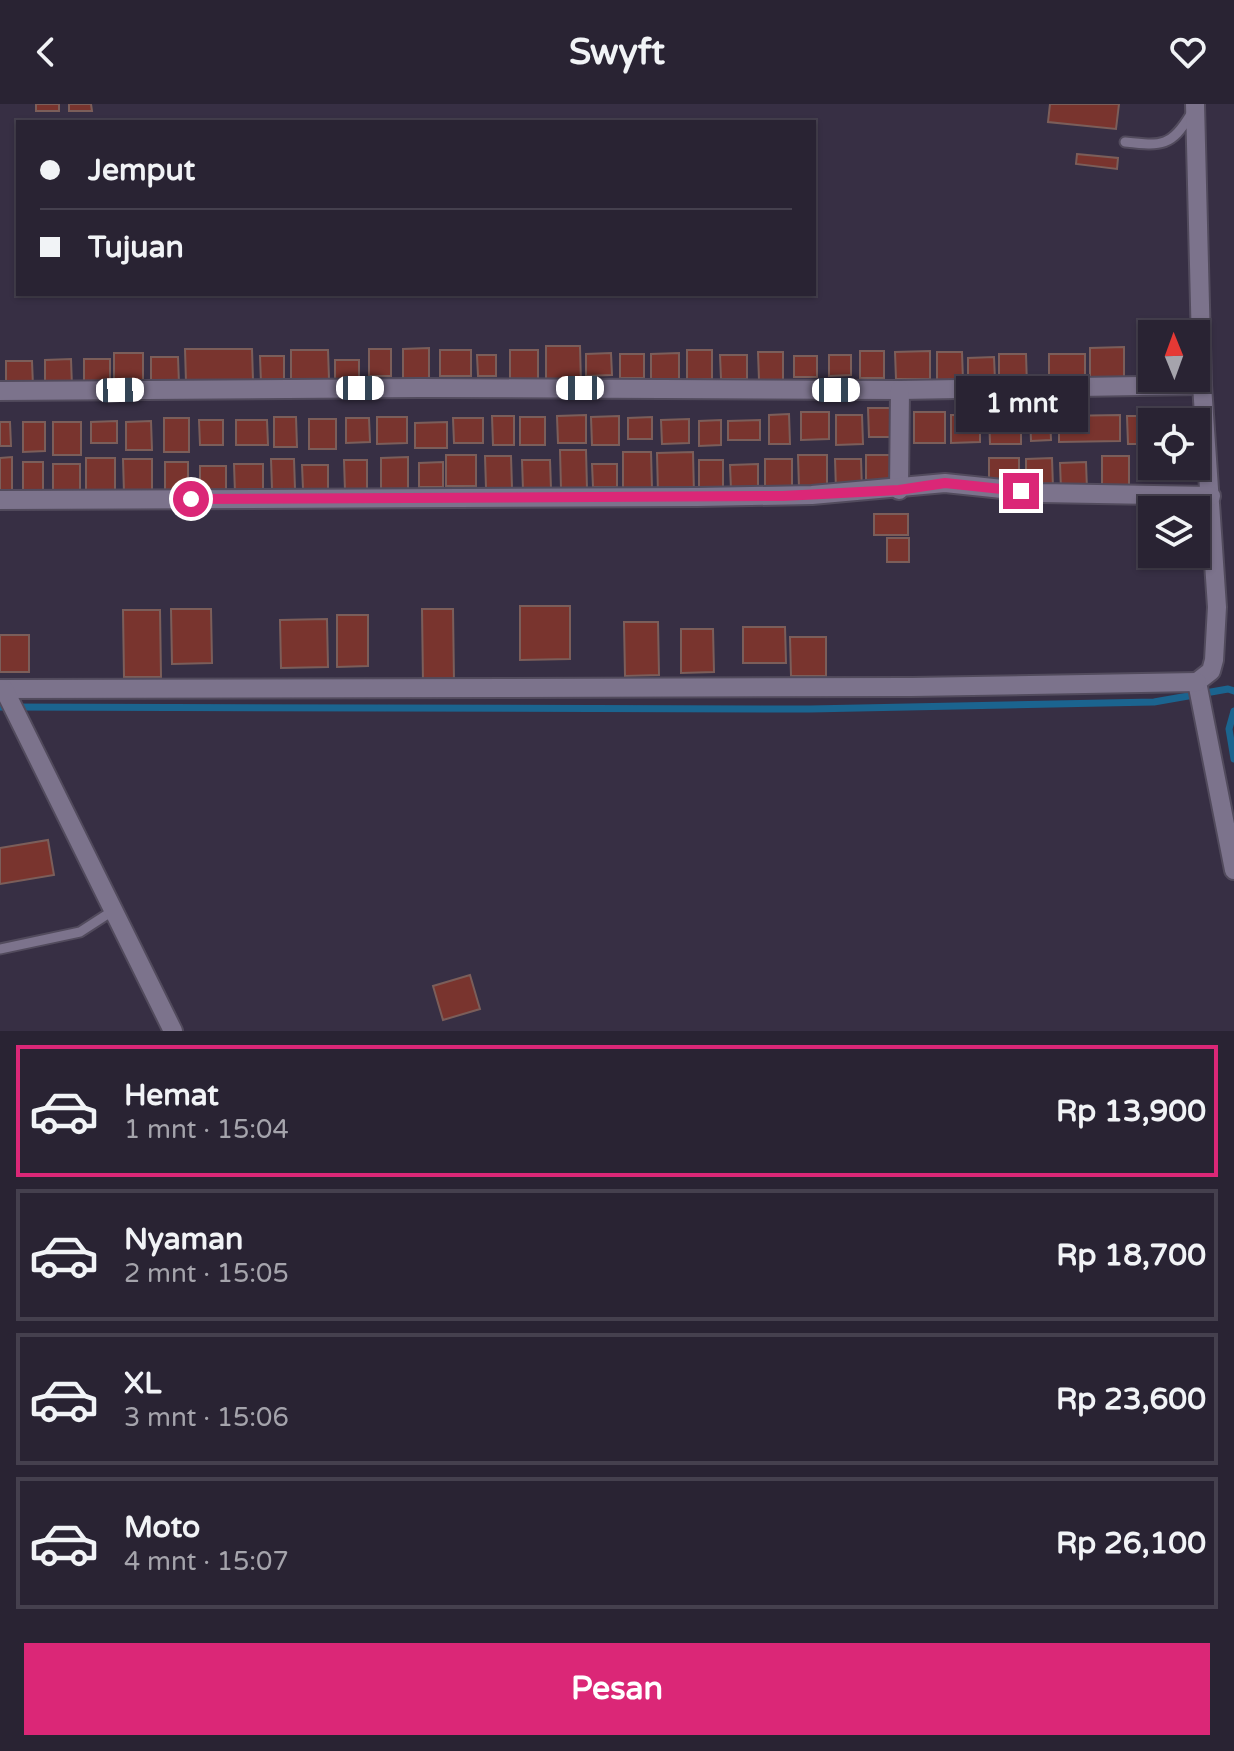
<!DOCTYPE html>
<html lang="id">
<meta charset="utf-8">
<style>
body{margin:0;font-family:"Varela Round",sans-serif;background:#352f3f;color:#f1f3f6;height:100vh;display:flex;flex-direction:column;font-size:30px;white-space:nowrap}
*{box-sizing:border-box;margin:0}
p{font-size:26px;color:#a5a4ac}
.icon{flex:none;width:44px;height:44px;fill:none;stroke:currentColor;stroke-width:2;stroke-linecap:round;stroke-linejoin:round}
.map{position:relative;height:927px;overflow:hidden}
.panel{display:flex;flex-direction:column;background:#292333;flex:1}
.panel>*{flex:none}
.top-card{position:absolute;left:16px;top:16px;width:800px;height:176px;border-radius:0px;box-shadow:0 2px 6px #0004,0 0 0 2px #45404e;display:grid;align-content:center;height:176px;padding:0 24px;background:#292333}
.needle{width:52px;rotate:359deg}
.controls{position:absolute;left:1138px;top:216px;display:grid;gap:16px}
.controls a{display:grid;place-items:center;width:72px;height:72px;border-radius:0px;background:#292333;box-shadow:0 2px 6px #0004,0 0 0 2px #45404e;font-size:40px}
.end{position:absolute;width:36px;height:36px;margin:-18px;border:10px solid #db2777;background:#fff;box-shadow:0 0 0 4px #fff}
.from{border-radius:50%}
.bubble{position:absolute;height:56px;border-radius:0px;background:#292333;box-shadow:0 2px 6px #0004,0 0 0 2px #45404e;font-size:26px;font-weight:700;line-height:56px;text-align:center}
.car{position:absolute;width:24px;height:48px;margin:-24px -12px;border-radius:10px;box-shadow:0 0 6px 2px #0007;background:linear-gradient(#fff 24%,#345 0 40%,#fff 0 76%,#345 0 86%,#fff 0)}
.top-card b{display:flex;align-items:center;gap:28px;height:76px;font-size:30px}
.top-card b+b{border-top:2px solid #45404e}
.top-card i{width:20px;height:20px;background:#f1f3f6}
ul{padding:14px 0 0;list-style:none}
li{display:flex;align-items:center;gap:24px;height:132px;margin:0 16px 12px;padding:0 8px;border:4px solid #45404e;border-radius:0px}
li div{flex:1}
li b{display:block;font-size:30px}
li em{font-style:normal;font-weight:700}
li.on{border-color:#db2777}
li>.icon{width:72px;height:72px;stroke-width:1.5}
.action{display:flex;gap:16px;margin-top:auto;padding:16px 24px}
.action a{flex:1;height:92px;border-radius:0px;background:#db2777;color:#fff;font-size:32px;font-weight:700;line-height:92px;text-align:center}
header{display:flex;justify-content:space-between;align-items:center;height:104px;padding:0 24px;background:#292333;font-size:36px;font-weight:700}
.map>svg:first-child{display:block}
.lines{fill:none;stroke-linecap:round;stroke-linejoin:round}
.stream{stroke:#1b648f;stroke-width:7}
.building{fill:#79342e;stroke:#7b5e5a;stroke-width:2}
.lane-casing{stroke:#524b5d;stroke-width:13}
.street-casing{stroke:#524b5d;stroke-width:22}
.lane{stroke:#7c738c;stroke-width:9}
.street{stroke:#7c738c;stroke-width:18}
.route{stroke:#db2777;stroke-width:10}
</style>
<header><svg class="icon" aria-label="back" viewBox="0 0 24 24"><path d="M15 5l-7 7 7 7"/></svg>Swyft<svg class="icon" aria-label="heart" viewBox="0 0 24 24"><path d="M12 20l-8-8c-3-5 5-10 8-4 3-6 11-1 8 4z"/></svg></header>
<div class="map">
<svg width="1234" height="927" viewBox="0 0 1234 927">
<rect width="100%" height="100%" fill="#372f44"/>
<g class="lines">
<g class="stream">
<path d="M0 603 810 605 1154 598 1228 585 1234 587"/>
<path d="M1234 607 1229 625 1234 655"/>
</g>
</g>
<g class="building">
<rect x="36" y="0" width="23" height="7"/>
<path d="M69 0H91L92 7H69Z"/>
<path d="M1050 0H1119L1116 25 1048 18Z"/>
<path d="M1077 50 1118 54 1117 65 1076 60Z"/>
<path d="M546 242H580L581 280H546Z"/>
<path d="M1124 243V273H1090V244Z"/>
<path d="M429 244V274L403 275V245Z"/>
<path d="M185 245H252L253 277 186 278Z"/>
<rect x="369" y="245" width="22" height="27"/>
<path d="M291 246H328L329 275H291Z"/>
<rect x="440" y="246" width="31" height="26"/>
<rect x="510" y="246" width="28" height="30"/>
<path d="M687 246H712V275L687 276Z"/>
<rect x="860" y="247" width="24" height="27"/>
<path d="M930 247V275H896L895 248Z"/>
<path d="M758 248H783V276H759Z"/>
<path d="M937 248H962L963 277 937 278Z"/>
<rect x="114" y="249" width="29" height="31"/>
<path d="M611 249 612 271 586 272V250Z"/>
<path d="M679 249V275H651V250Z"/>
<rect x="620" y="250" width="24" height="24"/>
<path d="M999 250H1026L1027 282H999Z"/>
<rect x="1049" y="250" width="36" height="25"/>
<path d="M477 251H496V272H478Z"/>
<path d="M720 251H747V275H721Z"/>
<path d="M829 251H851V271L829 272Z"/>
<path d="M260 252H284V279H261Z"/>
<rect x="794" y="252" width="23" height="21"/>
<path d="M151 253H178L179 280H151Z"/>
<path d="M994 253 995 276H968V254Z"/>
<path d="M71 255 72 283H45V256Z"/>
<rect x="84" y="255" width="26" height="26"/>
<rect x="335" y="256" width="24" height="24"/>
<path d="M6 257H32L33 282H6Z"/>
<path d="M868 304H895V333H869Z"/>
<path d="M801 308H829V335L801 336Z"/>
<rect x="914" y="308" width="31" height="31"/>
<path d="M789 310 790 340H769V311Z"/>
<path d="M1030 310H1050L1051 336 1031 337Z"/>
<path d="M586 311V339H558L557 312Z"/>
<path d="M836 311H862L863 340 836 341Z"/>
<path d="M951 311H980V338L951 339Z"/>
<path d="M1120 311V337L1059 338V312Z"/>
<path d="M492 312H514V341H493Z"/>
<path d="M619 312V341H592L591 313Z"/>
<path d="M989 312H1021V340H990Z"/>
<path d="M1127 312H1153L1152 340H1128Z"/>
<path d="M274 313H296L297 343H274Z"/>
<path d="M377 313H407V339L377 340Z"/>
<rect x="520" y="313" width="25" height="28"/>
<path d="M652 313V335H628V314Z"/>
<rect x="164" y="314" width="25" height="34"/>
<path d="M346 314H369L370 338 346 339Z"/>
<path d="M453 314H483V339H454Z"/>
<rect x="309" y="315" width="27" height="30"/>
<path d="M689 315V339L662 340 661 316Z"/>
<path d="M199 316H223V341H200Z"/>
<path d="M236 316H267L268 341H236Z"/>
<path d="M721 316V341L699 342V317Z"/>
<path d="M760 316V336H728V317Z"/>
<path d="M117 317V339H91V318Z"/>
<path d="M151 317 152 346H126V318Z"/>
<path d="M0 318H10L11 342H0Z"/>
<path d="M23 318H45V347L23 348Z"/>
<rect x="53" y="318" width="28" height="33"/>
<path d="M447 318V344H415V319Z"/>
<path d="M560 346H586L587 385H561Z"/>
<path d="M623 348H651L652 384H623Z"/>
<path d="M693 348 694 390H658L657 349Z"/>
<rect x="446" y="351" width="30" height="31"/>
<path d="M798 351H827V384H799Z"/>
<path d="M866 351H894L895 378H866Z"/>
<path d="M485 352H511L512 384H486Z"/>
<rect x="1102" y="352" width="27" height="32"/>
<path d="M12 353V389H0V354Z"/>
<path d="M408 353V386H381V354Z"/>
<rect x="86" y="354" width="29" height="34"/>
<rect x="989" y="354" width="30" height="28"/>
<path d="M1052 354 1053 384H1026V355Z"/>
<path d="M123 355H152V388L124 389Z"/>
<path d="M271 355H294L295 385H272Z"/>
<path d="M765 355H792V385L765 386Z"/>
<path d="M835 355H861L862 386H836Z"/>
<path d="M344 356H367V387H345Z"/>
<path d="M522 356H550L551 385 523 386Z"/>
<rect x="699" y="356" width="24" height="29"/>
<path d="M23 358H43V392L23 391Z"/>
<rect x="165" y="358" width="23" height="29"/>
<path d="M443 358V383H419V359Z"/>
<path d="M1086 358 1087 386H1061L1060 359Z"/>
<path d="M53 360H80V388L53 389Z"/>
<path d="M234 360H263V388L235 389Z"/>
<path d="M592 360H617V383H593Z"/>
<path d="M758 360V386H731L730 361Z"/>
<path d="M302 361H328V385H303Z"/>
<path d="M200 362H226V390L200 391Z"/>
<rect x="874" y="410" width="34" height="21"/>
<rect x="887" y="434" width="22" height="24"/>
<path d="M520 502H570V555L520 556Z"/>
<path d="M171 505H211L212 559 172 560Z"/>
<path d="M422 505H453L454 578 423 579Z"/>
<path d="M123 506H160L161 573H124Z"/>
<path d="M337 511H368V562L337 563Z"/>
<path d="M327 515 328 563 281 564 280 516Z"/>
<path d="M624 518H658L659 571 625 572Z"/>
<path d="M743 523H785L786 559H743Z"/>
<path d="M681 525H713L714 568 681 569Z"/>
<rect x="0" y="531" width="29" height="37"/>
<path d="M790 533H826V572H791Z"/>
<path d="M48 736 54 771 0 780V744Z"/>
<path d="M470 871 480 905 443 916 433 882Z"/>
</g>
<g class="lines">
<g class="lane-casing">
<g id="lane">
<path d="M1125 38C1162 42 1171 43 1191 10"/>
<path d="M0 845 80 828 114 806"/>
</g>
</g>
<g class="street-casing">
<g id="street">
<path d="M1195 0 1202 281 1217 503 1214 556 1211 567 1197 578 1234 766"/>
<path d="M0 287 420 284 900 286 1202 281"/>
<path d="M899 386 900 286"/>
<path d="M0 396 698 393 812 391 945 379 1041 389 1211 392"/>
<path d="M0 585 912 583 1197 578"/>
<path d="M4 585 173 927"/>
</g>
</g>
<use href="#lane" class="lane"/>
<use href="#street" class="street"/>
</g>
<g class="lines">
<path class="route" d="M191 395 783 392 899 386 945 379 1021 387"/>
</g>
</svg>
<div class="controls">
<a><svg class="needle" viewBox="-14 -14 28 28"><path d="M0-13l5 13h-10z" fill="#e53935"/><path d="M0 13l5-13h-10z" fill="#a5a4ac"/></svg></a>
<a><svg class="icon" aria-label="locate" viewBox="0 0 24 24"><circle cx="12" cy="12" r="6"/><path d="M12 2v4M12 18v4M2 12h4M18 12h4"/></svg></a>
<a><svg class="icon" aria-label="layers" viewBox="0 0 24 24"><path d="M12 4l9 5-9 5-9-5zM3 14l9 5 9-5"/></svg></a>
</div>
<i class="end from" style="left:191px;top:395px"></i>
<i class="end" style="left:1021px;top:387px"></i>
<div class="bubble" style="left:956px;top:272px;width:132px">1 mnt</div>
<i class="car" style="left:360px;top:284px;rotate:90deg"></i>
<i class="car" style="left:580px;top:284px;rotate:270deg"></i>
<i class="car" style="left:120px;top:286px;rotate:89deg"></i>
<i class="car" style="left:836px;top:286px;rotate:90deg"></i>
<div class="top-card">
<b><i class="from"></i>Jemput</b>
<b><i></i>Tujuan</b>
</div>
</div>
<section class="panel">
<ul>
<li class="on"><svg class="icon" aria-label="car" viewBox="0 0 24 24"><path d="M5 17H2v-5l4-1 3-4h7l3 4 3 1v5h-3M9 17h6M6 11h13"/><circle cx="7" cy="17" r="2"/><circle cx="17" cy="17" r="2"/></svg><div><b>Hemat</b><p>1 mnt · 15:04</p></div><em>Rp 13,900</em></li>
<li><svg class="icon" aria-label="car" viewBox="0 0 24 24"><path d="M5 17H2v-5l4-1 3-4h7l3 4 3 1v5h-3M9 17h6M6 11h13"/><circle cx="7" cy="17" r="2"/><circle cx="17" cy="17" r="2"/></svg><div><b>Nyaman</b><p>2 mnt · 15:05</p></div><em>Rp 18,700</em></li>
<li><svg class="icon" aria-label="car" viewBox="0 0 24 24"><path d="M5 17H2v-5l4-1 3-4h7l3 4 3 1v5h-3M9 17h6M6 11h13"/><circle cx="7" cy="17" r="2"/><circle cx="17" cy="17" r="2"/></svg><div><b>XL</b><p>3 mnt · 15:06</p></div><em>Rp 23,600</em></li>
<li><svg class="icon" aria-label="car" viewBox="0 0 24 24"><path d="M5 17H2v-5l4-1 3-4h7l3 4 3 1v5h-3M9 17h6M6 11h13"/><circle cx="7" cy="17" r="2"/><circle cx="17" cy="17" r="2"/></svg><div><b>Moto</b><p>4 mnt · 15:07</p></div><em>Rp 26,100</em></li>
</ul>
<div class="action"><a>Pesan</a></div>
</section>
